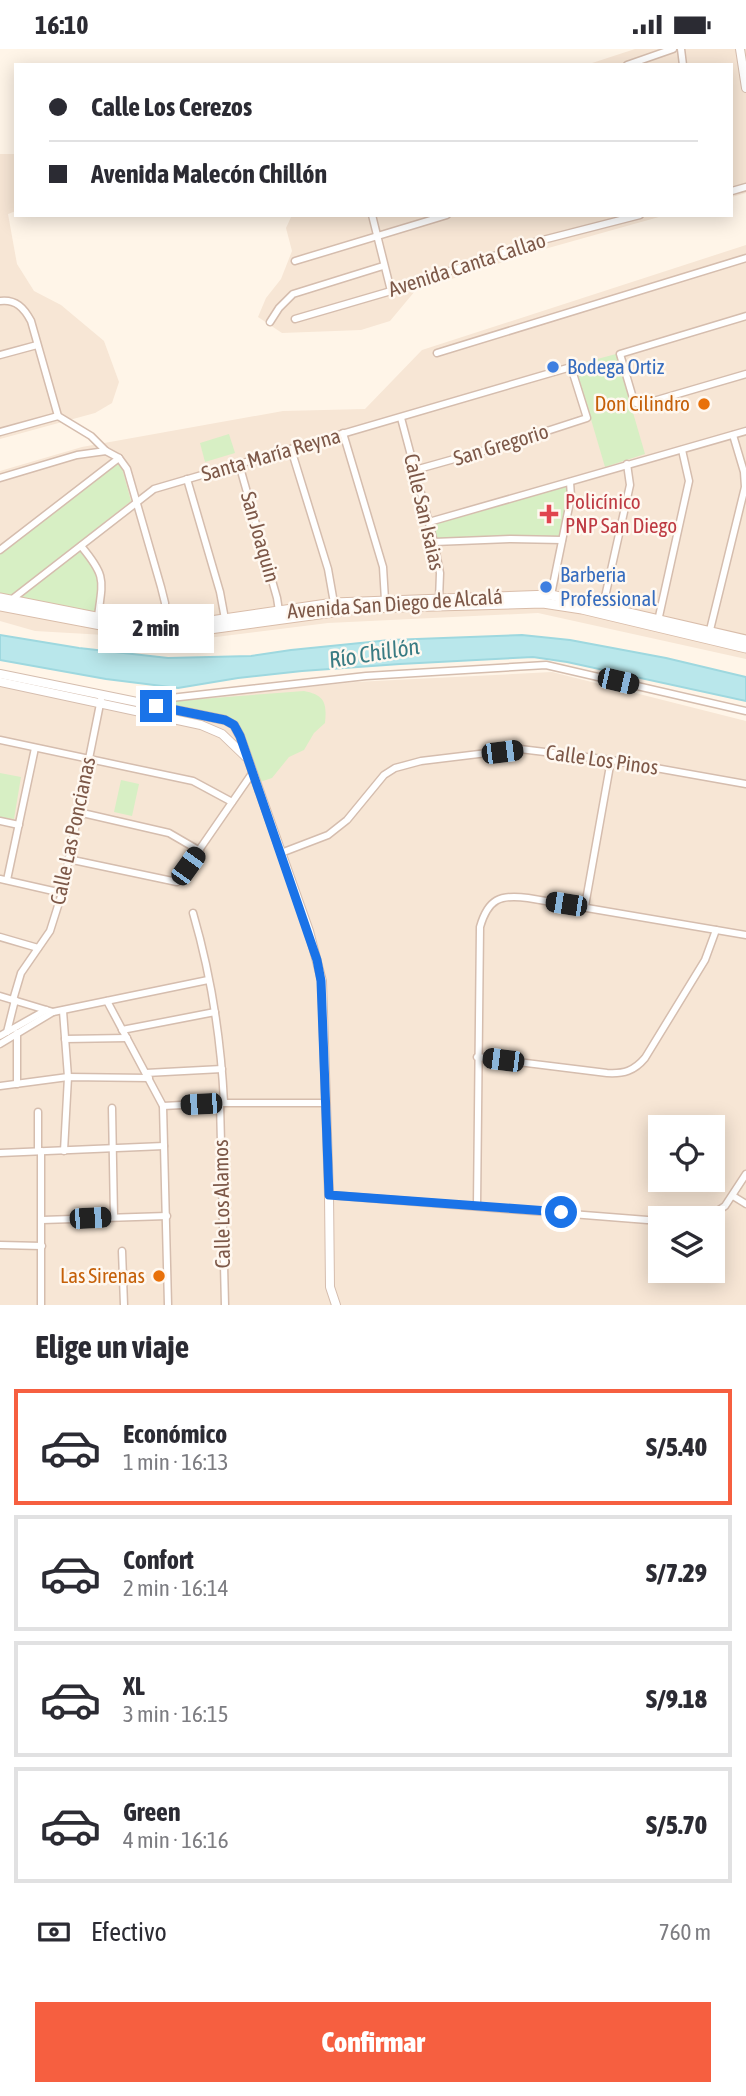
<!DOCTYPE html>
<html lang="es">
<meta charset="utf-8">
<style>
body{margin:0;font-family:"Asap Condensed",sans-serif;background:#f7f7f7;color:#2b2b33;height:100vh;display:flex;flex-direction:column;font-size:26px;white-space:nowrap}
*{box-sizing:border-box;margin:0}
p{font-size:23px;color:#7c7c81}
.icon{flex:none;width:38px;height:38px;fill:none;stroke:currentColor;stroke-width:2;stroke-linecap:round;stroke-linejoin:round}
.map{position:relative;height:1256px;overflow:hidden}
.drawer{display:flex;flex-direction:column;background:#fff;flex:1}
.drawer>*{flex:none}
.guide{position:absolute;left:14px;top:14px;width:719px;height:154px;border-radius:0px;box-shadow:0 4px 18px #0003;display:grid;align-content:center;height:154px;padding:0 35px;background:#fff}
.buttons{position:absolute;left:648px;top:1066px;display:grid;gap:14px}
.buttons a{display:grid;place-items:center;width:77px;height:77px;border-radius:0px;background:#fff;box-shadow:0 4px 18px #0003;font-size:35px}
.end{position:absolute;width:32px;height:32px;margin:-16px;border:9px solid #1a73e8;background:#fff;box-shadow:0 0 0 4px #fff}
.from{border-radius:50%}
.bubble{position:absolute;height:49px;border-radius:0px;background:#fff;box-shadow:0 4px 18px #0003;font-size:23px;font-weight:800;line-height:49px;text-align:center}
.car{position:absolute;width:21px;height:42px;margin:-21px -10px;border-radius:9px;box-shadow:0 0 5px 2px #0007;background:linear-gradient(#222 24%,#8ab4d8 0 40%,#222 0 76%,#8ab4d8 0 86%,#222 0)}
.guide b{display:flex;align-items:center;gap:24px;height:66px;font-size:26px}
.guide b+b{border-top:2px solid #e1e1e2}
.guide i{width:18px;height:18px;background:#2b2b33}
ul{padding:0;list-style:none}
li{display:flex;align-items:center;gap:21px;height:116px;margin:0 14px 10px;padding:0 21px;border:4px solid #e1e1e2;border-radius:0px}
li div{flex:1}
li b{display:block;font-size:26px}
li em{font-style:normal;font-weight:800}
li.selected{border-color:#f65f40}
li>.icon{width:63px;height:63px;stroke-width:1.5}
h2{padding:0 35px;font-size:32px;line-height:84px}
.pay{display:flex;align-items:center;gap:18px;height:77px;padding:0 35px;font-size:26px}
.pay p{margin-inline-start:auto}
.cta{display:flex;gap:14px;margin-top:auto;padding:14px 35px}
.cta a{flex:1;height:80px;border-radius:0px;background:#f65f40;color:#fff;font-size:28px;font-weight:800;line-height:80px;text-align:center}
.status{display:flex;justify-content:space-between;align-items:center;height:49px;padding:0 35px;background:#fff;direction:ltr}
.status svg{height:19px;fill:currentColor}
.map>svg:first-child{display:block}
.residential{fill:#f7e6d5;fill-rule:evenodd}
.green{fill:#d7efc4}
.water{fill:#b9e7eb;stroke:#9ed8df;stroke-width:2}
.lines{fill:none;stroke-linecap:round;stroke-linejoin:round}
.minor-casing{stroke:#d5bdae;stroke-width:9}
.tertiary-casing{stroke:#d5bdae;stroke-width:10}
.secondary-casing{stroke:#d9bdaa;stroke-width:11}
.minor{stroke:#fff;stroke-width:6}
.tertiary{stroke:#fff;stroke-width:8}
.secondary{stroke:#fff;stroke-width:9}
.route{stroke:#1a73e8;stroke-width:9}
.shop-dot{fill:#3f7fe0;stroke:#fff8f0;stroke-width:2.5}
.food-dot{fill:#e8710a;stroke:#fff8f0;stroke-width:2.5}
.health-dot{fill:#e0444e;stroke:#fff8f0;stroke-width:2.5}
.labels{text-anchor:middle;stroke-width:5;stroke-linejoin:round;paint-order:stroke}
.street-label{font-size:21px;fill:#7d5848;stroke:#fff8f0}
.shop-label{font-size:21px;fill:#366cbe;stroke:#fff8f0;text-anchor:start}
.food-label{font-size:21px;fill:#c56008;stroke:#fff8f0;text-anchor:end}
.health-label{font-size:21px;fill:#be3a42;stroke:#fff8f0;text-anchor:start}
.water-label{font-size:23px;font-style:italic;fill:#397b83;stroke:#fff8f0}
</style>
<div class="status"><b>16:10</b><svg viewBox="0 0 49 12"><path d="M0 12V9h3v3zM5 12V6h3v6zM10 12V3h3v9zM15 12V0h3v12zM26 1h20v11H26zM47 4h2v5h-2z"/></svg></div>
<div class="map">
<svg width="746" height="1256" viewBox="0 0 746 1256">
<rect width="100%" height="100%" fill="#fff5e8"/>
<g class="residential">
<path d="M635 0H746V144L732 148V16H586Z"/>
<path d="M0 105H16V162L8 165 17 215 34 242 61 256 104 292 119 333 112 354 95 364 0 390Z"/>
<path d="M292 166H666L534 203 415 242 390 272 361 281 282 284 258 268 266 249 281 230 292 202 286 179Z"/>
<path d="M746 196V610L538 564 328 574 192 591 35 582 0 572V422L82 398 283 362 365 360 422 301Z"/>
<path d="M552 623 746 672V1256H0V633L138 659 158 654 355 633ZM660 1078H712V1130H660ZM660 1169H712V1222H660Z"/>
</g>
<g class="green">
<path d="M616 305 645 405 605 418 575 316Z"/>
<path d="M229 385 235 404 205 413 200 394Z"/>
<path d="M117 414 122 419 131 452 11 548 0 546V505Z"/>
<path d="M568 436V448L561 488 436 491 432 475Z"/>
<path d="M80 500 100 526 96 564 17 550Z"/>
<path d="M304 642C325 646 327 654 325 674L314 684 304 701 289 708 272 729 260 733 237 672 161 653Z"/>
<path d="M0 724 21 728 14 770 0 768Z"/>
<path d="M121 731 139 735 132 767 114 763Z"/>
</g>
<path class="water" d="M0 586 79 599 168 609 251 607 291 601 390 591 522 586 570 591 666 609 746 628V652L567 613 533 608 400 615 302 622 238 629 178 639 106 630 0 611Z"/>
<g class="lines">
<g class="minor-casing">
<g id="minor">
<path d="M681 0 683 16"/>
<path d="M627 16 673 0"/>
<path d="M732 142 746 138"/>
<path d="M372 166 391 242"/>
<path d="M295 212 447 166"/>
<path d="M0 252C16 250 24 259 31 272L58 367 91 387 106 402 119 409 127 420 161 538 165 554V577"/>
<path d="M746 267 620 305 633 349 636 354 640 356 746 325"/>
<path d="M295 270 391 242 535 193 640 166"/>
<path d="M270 273 279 259 293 245 383 217"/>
<path d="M437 304 746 209"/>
<path d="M0 306 37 296"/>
<path d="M401 369 434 493 440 524 439 551"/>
<path d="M0 383 58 367"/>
<path d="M343 384 383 518 385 551"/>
<path d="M291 400 328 520 334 554"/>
<path d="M239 415 277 549 279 562"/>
<path d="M0 429 77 406 106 402"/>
<path d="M187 430 220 543 225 570"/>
<path d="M429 473 746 382"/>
<path d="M434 493 511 490 562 491"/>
<path d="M81 497C106 527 103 530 98 567"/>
<path d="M0 501 119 409"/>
<path d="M551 546 571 448 570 433"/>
<path d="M11 551 154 440 571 318 587 369 504 396 415 421"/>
<path d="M603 557 630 436 627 415"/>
<path d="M658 572 689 432 682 401"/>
<path d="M709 585 745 438 744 423 733 386"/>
<path d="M144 652 366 627 546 616 746 662"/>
<path d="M0 691 193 732 232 753"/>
<path d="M78 763 169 784 200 802"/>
<path d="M0 772 19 776"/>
<path d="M281 804 328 786 347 771 384 726 395 719 421 712 520 700 611 711 746 735"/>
<path d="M68 810 177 833 253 723"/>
<path d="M0 830 62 844"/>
<path d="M7 831 35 699"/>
<path d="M585 857 611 711"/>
<path d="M193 864C211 926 221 990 224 1054"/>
<path d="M0 888 38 899"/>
<path d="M0 947 53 963"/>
<path d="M13 951 21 924 50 882 62 844 101 650"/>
<path d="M107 952 163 1057 168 1256"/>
<path d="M63 962 68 1028 64 1102"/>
<path d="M122 981 215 963"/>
<path d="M7 983 15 951"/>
<path d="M0 987 46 961"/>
<path d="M65 990 127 989"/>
<path d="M0 995 53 963 208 931"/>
<path d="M477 1008 607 1024C624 1025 634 1022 645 1009L705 911 716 881"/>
<path d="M146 1024 222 1020"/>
<path d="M17 1035V984"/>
<path d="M0 1037 68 1028 149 1029"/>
<path d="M220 1054 225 1256"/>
<path d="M163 1057 220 1054H326"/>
<path d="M112 1059 114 1168"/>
<path d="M38 1102V1063"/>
<path d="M0 1104 164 1097"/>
<path d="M329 1146 660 1172"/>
<path d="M733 1147 746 1155"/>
<path d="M477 1156 480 878C488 850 500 845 528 849L746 886"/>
<path d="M707 1169 725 1157 746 1125"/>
<path d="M42 1171 167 1167"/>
<path d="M0 1196 42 1197"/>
<path d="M122 1202 124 1256"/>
<path d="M41 1256V1102"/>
</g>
</g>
<g class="tertiary-casing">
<g id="tertiary">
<path d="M740 0 746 39"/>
<path d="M0 625 225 671 234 676 240 687 309 882 322 932 329 1146 330 1238 336 1256"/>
<path d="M0 633 201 676 222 685 246 708"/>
</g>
</g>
<g class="secondary-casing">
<g id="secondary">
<path d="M0 549 136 576 176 577 334 554 551 546 746 591"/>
<path d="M0 557 122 580 173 585 363 559 543 554 582 560 746 599"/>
</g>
</g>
<use href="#minor" class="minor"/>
<use href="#tertiary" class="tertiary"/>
<use href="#secondary" class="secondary"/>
</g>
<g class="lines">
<path class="route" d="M156 657 225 671 234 676 240 687 317 911 321 932 329 1146 561 1163"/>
</g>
<g class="shop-dot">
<circle cx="553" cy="318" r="7"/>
<circle cx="546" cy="538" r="7"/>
</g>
<g class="food-dot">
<circle cx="704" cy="355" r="7"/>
<circle cx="159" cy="1227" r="7"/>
</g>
<path class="health-dot" d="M545.5 454.5h7v7h7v7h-7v7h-7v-7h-7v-7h7z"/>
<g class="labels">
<g class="street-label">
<text transform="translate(467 216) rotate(-18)" y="7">Avenida Canta Callao</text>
<text transform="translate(501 396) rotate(-17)" y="7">San Gregorio</text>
<text transform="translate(271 406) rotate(-16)" y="7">Santa María Reyna</text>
<text transform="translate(424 463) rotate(77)" y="7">Calle San Isaias</text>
<text transform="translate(260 488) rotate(74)" y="7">San Joaquin</text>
<text transform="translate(395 555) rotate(-4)" y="7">Avenida San Diego de Alcalá</text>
<text transform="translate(602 711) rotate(8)" y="7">Calle Los Pinos</text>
<text transform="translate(73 782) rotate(-78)" y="7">Calle Las Poncianas</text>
<text transform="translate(222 1155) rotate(-91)" y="7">Calle Los Alamos</text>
</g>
<g class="shop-label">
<text x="567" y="325">Bodega Ortiz</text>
<text x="560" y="533">Barberia<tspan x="560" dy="24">Professional</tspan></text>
</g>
<g class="food-label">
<text x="690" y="362">Don Cilindro</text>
<text x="145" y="1234">Las Sirenas</text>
</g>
<g class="health-label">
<text x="565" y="460">Policínico<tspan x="565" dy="24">PNP San Diego</tspan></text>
</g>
<g class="water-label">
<text transform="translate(374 604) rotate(-9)" y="8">Río Chillón</text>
</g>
</g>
</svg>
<div class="buttons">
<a><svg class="icon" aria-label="locate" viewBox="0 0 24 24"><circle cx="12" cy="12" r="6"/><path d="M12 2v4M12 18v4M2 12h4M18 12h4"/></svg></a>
<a><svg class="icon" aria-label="layers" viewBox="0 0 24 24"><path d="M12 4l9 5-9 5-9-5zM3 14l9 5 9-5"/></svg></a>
</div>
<i class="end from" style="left:561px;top:1163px"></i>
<i class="end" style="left:156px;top:657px"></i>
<div class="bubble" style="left:98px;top:555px;width:116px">2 min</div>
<i class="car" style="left:618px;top:632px;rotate:103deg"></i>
<i class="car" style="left:502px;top:703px;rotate:83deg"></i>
<i class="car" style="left:188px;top:817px;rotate:36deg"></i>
<i class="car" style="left:566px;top:855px;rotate:279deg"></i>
<i class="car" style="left:503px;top:1011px;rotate:277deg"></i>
<i class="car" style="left:201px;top:1055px;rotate:267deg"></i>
<i class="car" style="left:90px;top:1169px;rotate:87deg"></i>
<div class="guide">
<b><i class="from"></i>Calle Los Cerezos</b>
<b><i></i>Avenida Malecón Chillón</b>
</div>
</div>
<section class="drawer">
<h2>Elige un viaje</h2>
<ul>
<li class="selected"><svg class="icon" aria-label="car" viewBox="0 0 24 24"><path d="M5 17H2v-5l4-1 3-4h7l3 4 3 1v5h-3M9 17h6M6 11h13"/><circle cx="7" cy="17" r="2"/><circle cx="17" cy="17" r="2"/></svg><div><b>Económico</b><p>1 min · 16:13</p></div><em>S/5.40</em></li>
<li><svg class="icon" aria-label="car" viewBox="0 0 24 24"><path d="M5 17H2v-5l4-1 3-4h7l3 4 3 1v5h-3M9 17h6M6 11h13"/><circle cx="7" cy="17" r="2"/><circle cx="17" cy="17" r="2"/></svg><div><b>Confort</b><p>2 min · 16:14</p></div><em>S/7.29</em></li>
<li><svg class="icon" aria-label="car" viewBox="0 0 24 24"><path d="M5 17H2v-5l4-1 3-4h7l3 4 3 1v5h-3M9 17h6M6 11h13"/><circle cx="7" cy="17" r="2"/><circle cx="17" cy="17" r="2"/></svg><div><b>XL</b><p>3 min · 16:15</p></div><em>S/9.18</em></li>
<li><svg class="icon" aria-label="car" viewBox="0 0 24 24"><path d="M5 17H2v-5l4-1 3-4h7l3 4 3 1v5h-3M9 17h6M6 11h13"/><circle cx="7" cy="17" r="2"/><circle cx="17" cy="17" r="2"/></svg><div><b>Green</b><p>4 min · 16:16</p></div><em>S/5.70</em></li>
</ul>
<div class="pay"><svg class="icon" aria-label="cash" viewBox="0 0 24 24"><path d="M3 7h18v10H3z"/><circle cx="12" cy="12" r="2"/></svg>Efectivo<p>760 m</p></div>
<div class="cta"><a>Confirmar</a></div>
</section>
